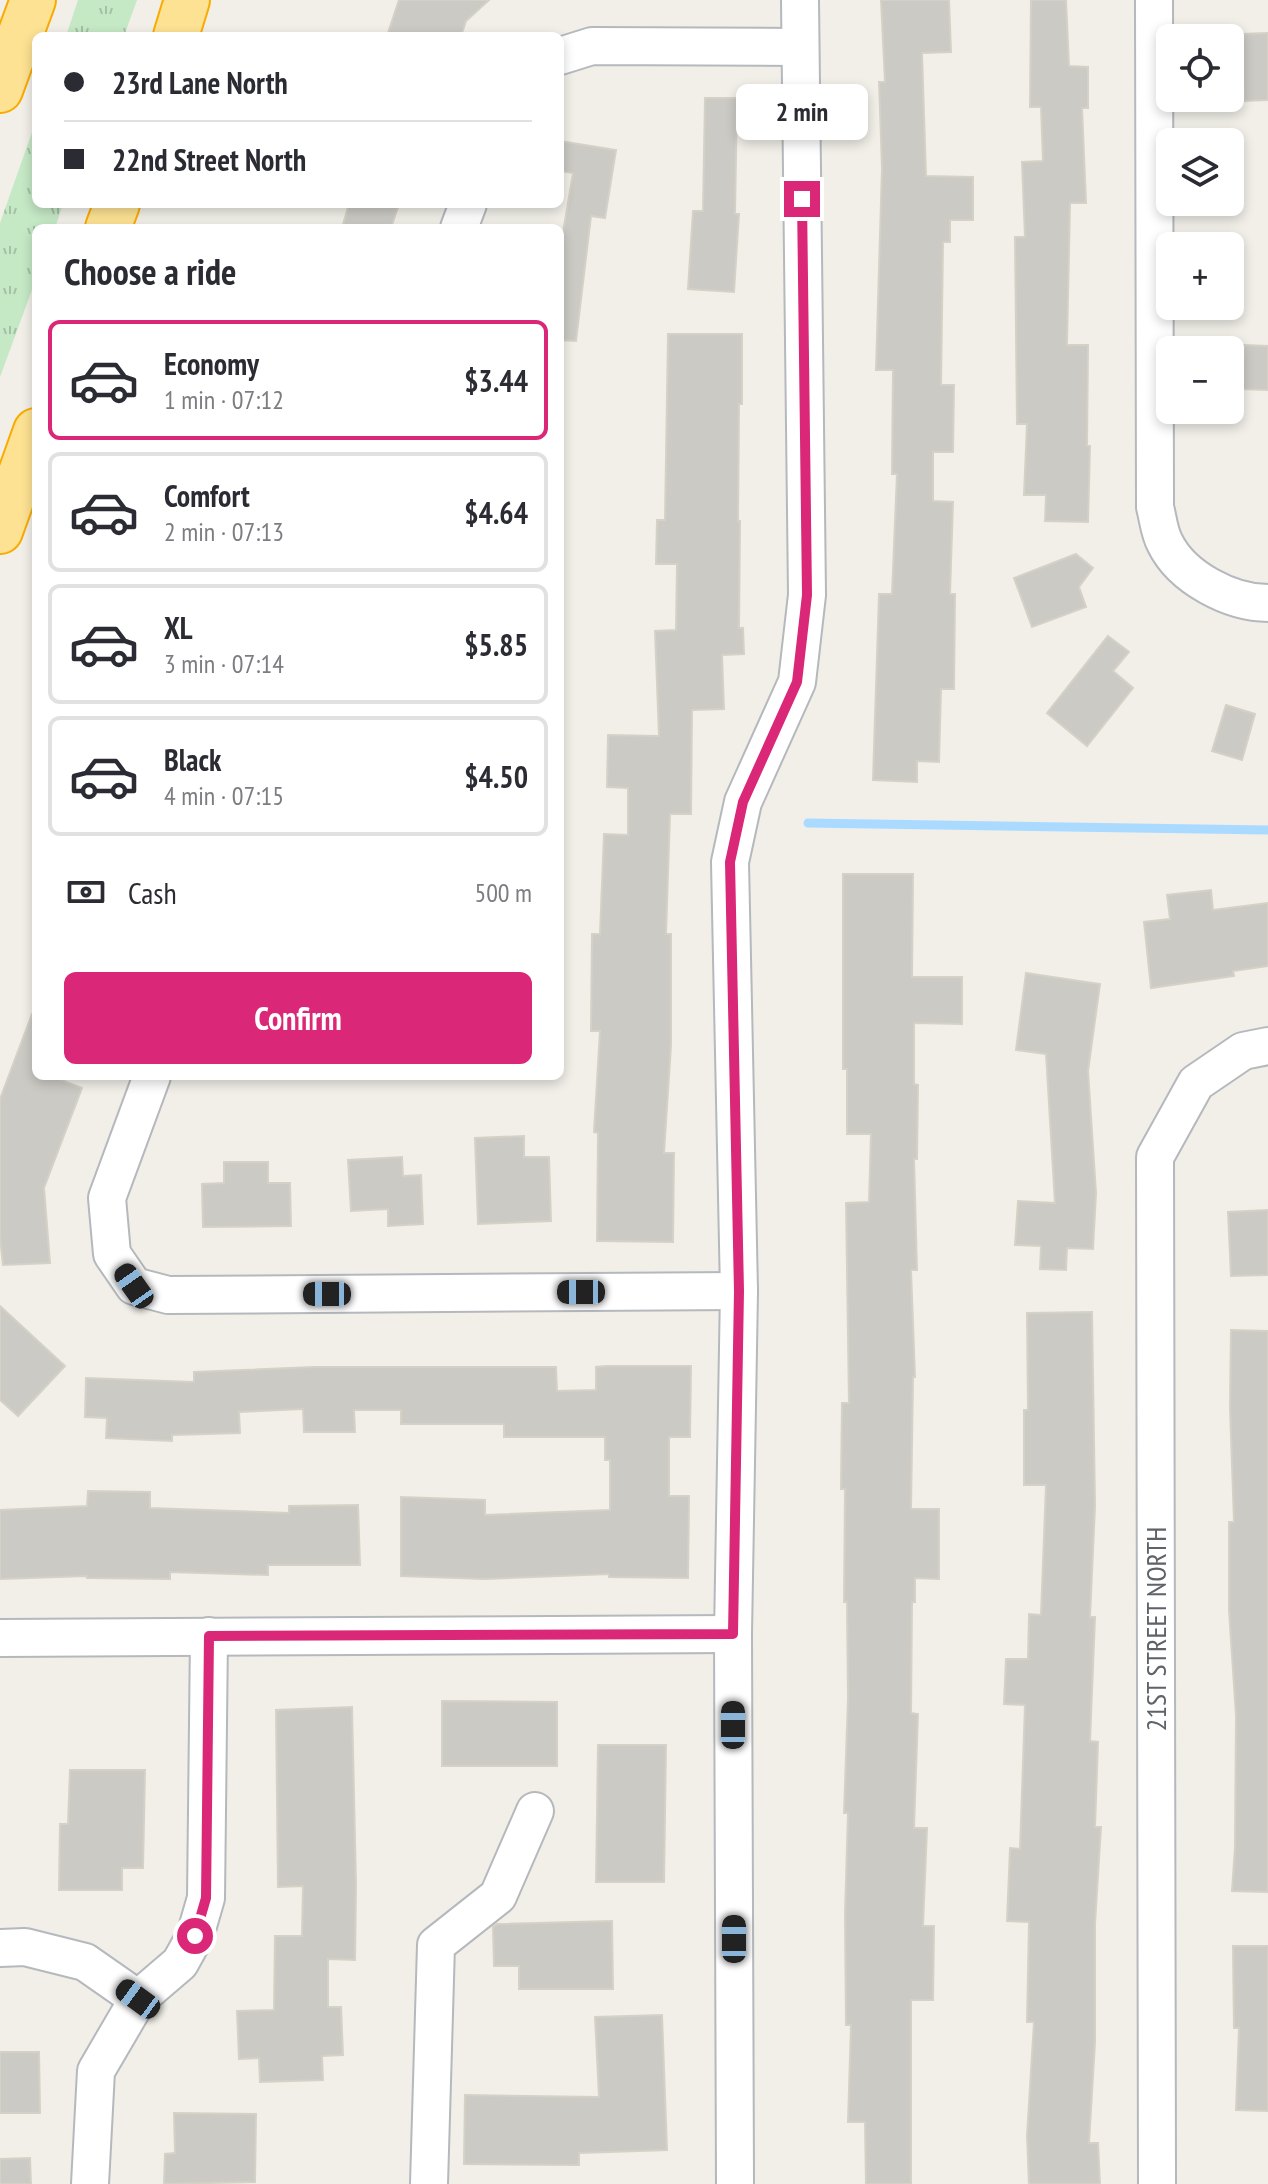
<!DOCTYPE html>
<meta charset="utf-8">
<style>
body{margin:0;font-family:"PT Sans Narrow",sans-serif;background:#f2f2f3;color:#2b2b33;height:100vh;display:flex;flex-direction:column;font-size:30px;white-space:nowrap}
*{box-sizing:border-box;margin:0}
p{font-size:26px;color:#7c7c81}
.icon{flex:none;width:44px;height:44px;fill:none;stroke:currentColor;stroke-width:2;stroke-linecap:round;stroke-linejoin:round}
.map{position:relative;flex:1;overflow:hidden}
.sheet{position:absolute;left:32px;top:224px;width:532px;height:856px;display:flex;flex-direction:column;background:#fff;border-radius:12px;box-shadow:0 4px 12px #0003}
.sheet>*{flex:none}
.banner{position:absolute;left:32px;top:32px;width:532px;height:176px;border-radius:12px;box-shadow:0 4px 12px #0003;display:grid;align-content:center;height:176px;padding:0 32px;background:#fff}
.buttons{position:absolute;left:1156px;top:24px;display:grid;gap:16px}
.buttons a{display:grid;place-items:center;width:88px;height:88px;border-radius:12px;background:#fff;box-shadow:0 4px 12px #0003;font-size:40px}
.end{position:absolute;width:36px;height:36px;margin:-18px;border:10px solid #db2777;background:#fff;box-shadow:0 0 0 4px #fff}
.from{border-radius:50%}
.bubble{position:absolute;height:56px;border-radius:12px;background:#fff;box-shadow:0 4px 12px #0003;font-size:26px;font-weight:800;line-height:56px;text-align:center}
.car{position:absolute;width:24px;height:48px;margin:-24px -12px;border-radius:10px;box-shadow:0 0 6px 2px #0007;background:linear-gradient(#222 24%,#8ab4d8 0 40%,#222 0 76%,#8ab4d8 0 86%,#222 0)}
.banner b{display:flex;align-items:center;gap:28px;height:76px;font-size:30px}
.banner b+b{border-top:2px solid #e1e1e2}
.banner i{width:20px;height:20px;background:#2b2b33}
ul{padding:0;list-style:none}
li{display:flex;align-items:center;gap:24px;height:120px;margin:0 16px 12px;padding:0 16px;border:4px solid #e1e1e2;border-radius:12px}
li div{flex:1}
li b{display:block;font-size:30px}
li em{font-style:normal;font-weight:800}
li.on{border-color:#db2777}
li>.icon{width:72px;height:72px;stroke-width:1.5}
h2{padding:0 32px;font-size:36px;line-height:96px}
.pay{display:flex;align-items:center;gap:20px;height:88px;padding:0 32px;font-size:30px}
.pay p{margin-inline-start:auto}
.action{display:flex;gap:16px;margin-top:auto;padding:16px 32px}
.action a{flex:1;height:92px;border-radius:12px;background:#db2777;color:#fff;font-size:32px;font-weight:800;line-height:92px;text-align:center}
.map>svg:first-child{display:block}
.grass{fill:url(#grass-tufts)}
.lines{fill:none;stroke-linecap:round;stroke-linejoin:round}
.stream{stroke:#aadaff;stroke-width:9}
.building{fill:#cccac5;stroke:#d6d1c6;stroke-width:2}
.minor-casing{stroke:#b5b8bc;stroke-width:40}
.motorway-casing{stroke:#f9ab00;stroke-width:48}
.minor{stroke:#fff;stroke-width:36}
.motorway{stroke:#fde293;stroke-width:44}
.route{stroke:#db2777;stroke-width:10}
.labels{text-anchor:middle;stroke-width:6;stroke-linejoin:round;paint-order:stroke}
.street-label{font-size:28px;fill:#5f6368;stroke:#fff}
</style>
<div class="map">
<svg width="1268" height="2184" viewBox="0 0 1268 2184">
<defs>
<pattern id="grass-tufts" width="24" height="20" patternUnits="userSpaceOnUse" patternTransform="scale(2)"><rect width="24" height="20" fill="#c5e8c5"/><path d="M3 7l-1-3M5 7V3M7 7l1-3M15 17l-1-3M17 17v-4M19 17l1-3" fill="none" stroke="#a3c0a4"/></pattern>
</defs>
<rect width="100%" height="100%" fill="#f1efe8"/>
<g class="grass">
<path d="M78 0H137L124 36H66Z"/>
<path d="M36 121V204H63L55 228H36V279L0 377V223Z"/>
</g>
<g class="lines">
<path class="stream" d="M808 823 1268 830"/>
</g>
<g class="building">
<path d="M399 0H489L466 21 461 36H387Z"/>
<path d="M881 0H949L951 52 922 53 926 176 973 177V220H950V242H943L941 385H954L953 452H933V501L953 502 950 594H955L954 689H941L939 762 917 761V782L873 780 879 594H892L897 474H892L893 370H876L882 168 879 82H885Z"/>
<path d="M1031 0H1066L1069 66 1088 67V108H1082L1086 203H1070L1067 345H1088L1087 446H1090L1088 522 1045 521 1046 495H1024L1027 424H1017L1015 237H1025L1022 162 1043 161 1041 107H1030Z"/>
<path d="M1268 33V100L1244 101 1241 34Z"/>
<path d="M705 98H737L735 214H739L734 292 688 289 693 211H703Z"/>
<path d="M560 141 616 150 605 218 591 216 576 341 560 340V250L573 173 560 171Z"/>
<path d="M349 204H399L391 228H342Z"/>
<path d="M668 334H742V404H739L738 521H740L739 628H743L744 654 722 655 724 709 692 710 691 814H670L666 934H671V1045L664 1153H674L673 1242 597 1241 598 1133 594 1132 600 1031H591L592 934H600L604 834 628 835V788L607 787 608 735 659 736 655 631 676 630 677 564H656L657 520H665Z"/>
<path d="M1244 345 1268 346V390L1242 389Z"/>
<path d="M1076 554 1093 568 1079 587 1086 607 1032 627 1014 578Z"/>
<path d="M1108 636 1129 652 1113 671 1133 688 1087 746 1047 713Z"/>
<path d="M1226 705 1255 714 1242 760 1212 751Z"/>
<path d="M843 874H913L912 977H962V1024L914 1023V1084L918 1085 917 1159H914L917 1270H911L915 1377H913L911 1509H939V1579L915 1578V1602H912L911 1713 918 1714 914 1828H927L923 1926H934L933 2000H911V2184H866L865 2122H848L851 2025H846L845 1915 848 1813H844L848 1699 847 1602H844L845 1489H841L842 1403H849L846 1203 869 1202 871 1134H847V1069H843Z"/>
<path d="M1211 890 1213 910 1268 903V966L1233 971 1234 976 1151 988 1144 922 1170 919 1167 895Z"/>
<path d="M1026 973 1100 984 1088 1071 1096 1193 1093 1249 1067 1248 1066 1270 1040 1269 1041 1246 1015 1245 1018 1201 1055 1203 1046 1054 1016 1050Z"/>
<path d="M32 1014H36V1076H51L82 1088 44 1188 50 1263 3 1265 0 1238V1099Z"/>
<path d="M524 1136V1157H549L551 1221 478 1224 475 1138Z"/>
<path d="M402 1157 403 1176 421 1175 423 1224 388 1226V1209L351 1211 348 1160Z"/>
<path d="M224 1162H268V1183H290L291 1226 203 1227 202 1184 224 1183Z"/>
<path d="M1268 1210V1275L1231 1276 1228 1212Z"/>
<path d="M0 1306 65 1366 18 1416 0 1400Z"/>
<path d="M1092 1312 1095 1506 1090 1617H1095L1090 1741 1098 1742 1095 1827H1101L1095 1924V2042L1089 2143H1098L1100 2184H1029L1027 2136 1034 2022H1027L1029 1922 1007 1921 1010 1848 1020 1849 1025 1705 1004 1704 1006 1659H1028L1029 1614 1041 1615 1046 1485H1024V1410H1028L1027 1313Z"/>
<path d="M1231 1330 1268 1331V1892L1232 1891 1235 1847 1236 1716 1229 1610V1522H1234L1230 1407Z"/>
<path d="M606 1366H691L690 1437H669V1496H689L688 1578 609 1577V1574L485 1579 401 1576V1497L485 1500V1515L610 1510V1460H605V1437H504V1424H401V1410H354L355 1432H304L303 1409 239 1412 240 1433 172 1435V1441L106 1438 107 1418 85 1417 86 1378 194 1382V1372L314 1367H556L557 1391 596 1390V1367Z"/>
<path d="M88 1491 150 1492V1508L289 1513V1506L358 1505 360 1565H268V1575L170 1572V1579L87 1578V1576L0 1579V1510L87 1506Z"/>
<path d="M442 1701 557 1702V1766H442Z"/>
<path d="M352 1707 356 1884 355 1960 328 1959V2007H341L343 2055 322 2056 323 2080 260 2082 259 2058 239 2059 237 2011 274 2010 275 1936H302L303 1886 278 1887 276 1710Z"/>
<path d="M598 1745H666L664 1882H596Z"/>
<path d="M70 1770H145L143 1868H122V1890H59L60 1824H68Z"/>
<path d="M612 1921 613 1989H519V1966H494L493 1927 497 1924Z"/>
<path d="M1233 1946H1268V2111L1236 2110 1239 2028H1234Z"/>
<path d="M662 2015 667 2150 579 2153V2165L464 2164 465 2095 599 2097 595 2017Z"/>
<path d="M0 2052H39L40 2113H0Z"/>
<path d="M174 2113 256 2114 255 2182 164 2184 165 2154 175 2153Z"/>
<path d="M30 2158 31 2184H0V2159Z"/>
</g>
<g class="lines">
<g class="minor-casing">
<g id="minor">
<path d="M1154 0 1155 507C1158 518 1159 532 1165 543 1182 578 1231 603 1268 603"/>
<path d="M560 56 592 46 800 47"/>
<path d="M459 228 468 204"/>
<path d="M152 1076 107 1198 112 1254 134 1286 168 1295 739 1291"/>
<path d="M0 1638 733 1634"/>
<path d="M0 1948 25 1947 85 1962 138 1999"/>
<path d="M90 2184 96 2071 138 1999 180 1963 195 1936 206 1898 209 1636"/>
<path d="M429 2184 436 1945 498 1896 535 1811"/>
<path d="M735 2184 733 1634 739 1291 730 862 743 802 797 682 807 595 800 0"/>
<path d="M1157 2184 1155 1157 1196 1083 1243 1051 1268 1046"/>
</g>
</g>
<g class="motorway-casing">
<g id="motorway">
<path d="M176 36 187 0"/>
<path d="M0 90 33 0"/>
<path d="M108 228 117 204"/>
<path d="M0 531 36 431"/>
</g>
</g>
<use href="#minor" class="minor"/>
<use href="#motorway" class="motorway"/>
</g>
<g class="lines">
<path class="route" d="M195 1936 206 1898 209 1636 733 1634 739 1291 730 862 743 802 797 682 807 595 802 199"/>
</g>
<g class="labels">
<g class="street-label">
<text transform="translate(1156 1629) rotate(-90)" y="10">21ST STREET NORTH</text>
</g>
</g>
</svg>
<div class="buttons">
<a><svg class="icon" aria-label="locate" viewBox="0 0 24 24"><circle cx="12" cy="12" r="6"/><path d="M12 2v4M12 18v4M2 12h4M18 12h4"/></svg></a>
<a><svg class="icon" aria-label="layers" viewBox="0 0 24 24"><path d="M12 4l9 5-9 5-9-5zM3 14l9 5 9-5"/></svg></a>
<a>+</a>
<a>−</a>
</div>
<i class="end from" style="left:195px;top:1936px"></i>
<i class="end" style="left:802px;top:199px"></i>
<div class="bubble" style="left:736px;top:84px;width:132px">2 min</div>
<i class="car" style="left:134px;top:1286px;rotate:325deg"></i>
<i class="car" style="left:581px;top:1292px;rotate:270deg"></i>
<i class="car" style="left:327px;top:1294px;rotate:270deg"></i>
<i class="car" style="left:733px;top:1725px;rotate:0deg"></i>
<i class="car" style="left:734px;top:1939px;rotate:0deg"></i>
<i class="car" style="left:138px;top:1999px;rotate:306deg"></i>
<div class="banner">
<b><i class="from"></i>23rd Lane North</b>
<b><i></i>22nd Street North</b>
</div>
<section class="sheet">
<h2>Choose a ride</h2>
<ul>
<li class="on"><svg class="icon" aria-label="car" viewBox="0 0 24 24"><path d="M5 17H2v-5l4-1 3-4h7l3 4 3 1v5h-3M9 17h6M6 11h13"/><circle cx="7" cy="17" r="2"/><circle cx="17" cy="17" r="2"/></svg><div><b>Economy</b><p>1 min · 07:12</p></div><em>$3.44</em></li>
<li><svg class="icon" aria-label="car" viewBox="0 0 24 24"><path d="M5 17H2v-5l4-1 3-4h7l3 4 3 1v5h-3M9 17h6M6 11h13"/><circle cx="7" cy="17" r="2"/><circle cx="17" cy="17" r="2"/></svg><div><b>Comfort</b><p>2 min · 07:13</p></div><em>$4.64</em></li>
<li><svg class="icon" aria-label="car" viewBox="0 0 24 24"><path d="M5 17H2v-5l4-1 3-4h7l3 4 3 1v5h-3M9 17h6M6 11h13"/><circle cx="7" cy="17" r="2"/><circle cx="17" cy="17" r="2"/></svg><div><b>XL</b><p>3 min · 07:14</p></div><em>$5.85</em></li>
<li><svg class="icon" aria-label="car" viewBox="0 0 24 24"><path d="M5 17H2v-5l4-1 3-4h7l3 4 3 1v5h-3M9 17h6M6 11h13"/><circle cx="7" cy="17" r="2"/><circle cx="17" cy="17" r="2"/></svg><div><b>Black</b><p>4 min · 07:15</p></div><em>$4.50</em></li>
</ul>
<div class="pay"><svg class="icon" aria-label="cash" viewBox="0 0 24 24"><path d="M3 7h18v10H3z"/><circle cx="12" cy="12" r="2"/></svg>Cash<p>500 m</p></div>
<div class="action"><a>Confirm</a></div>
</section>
</div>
